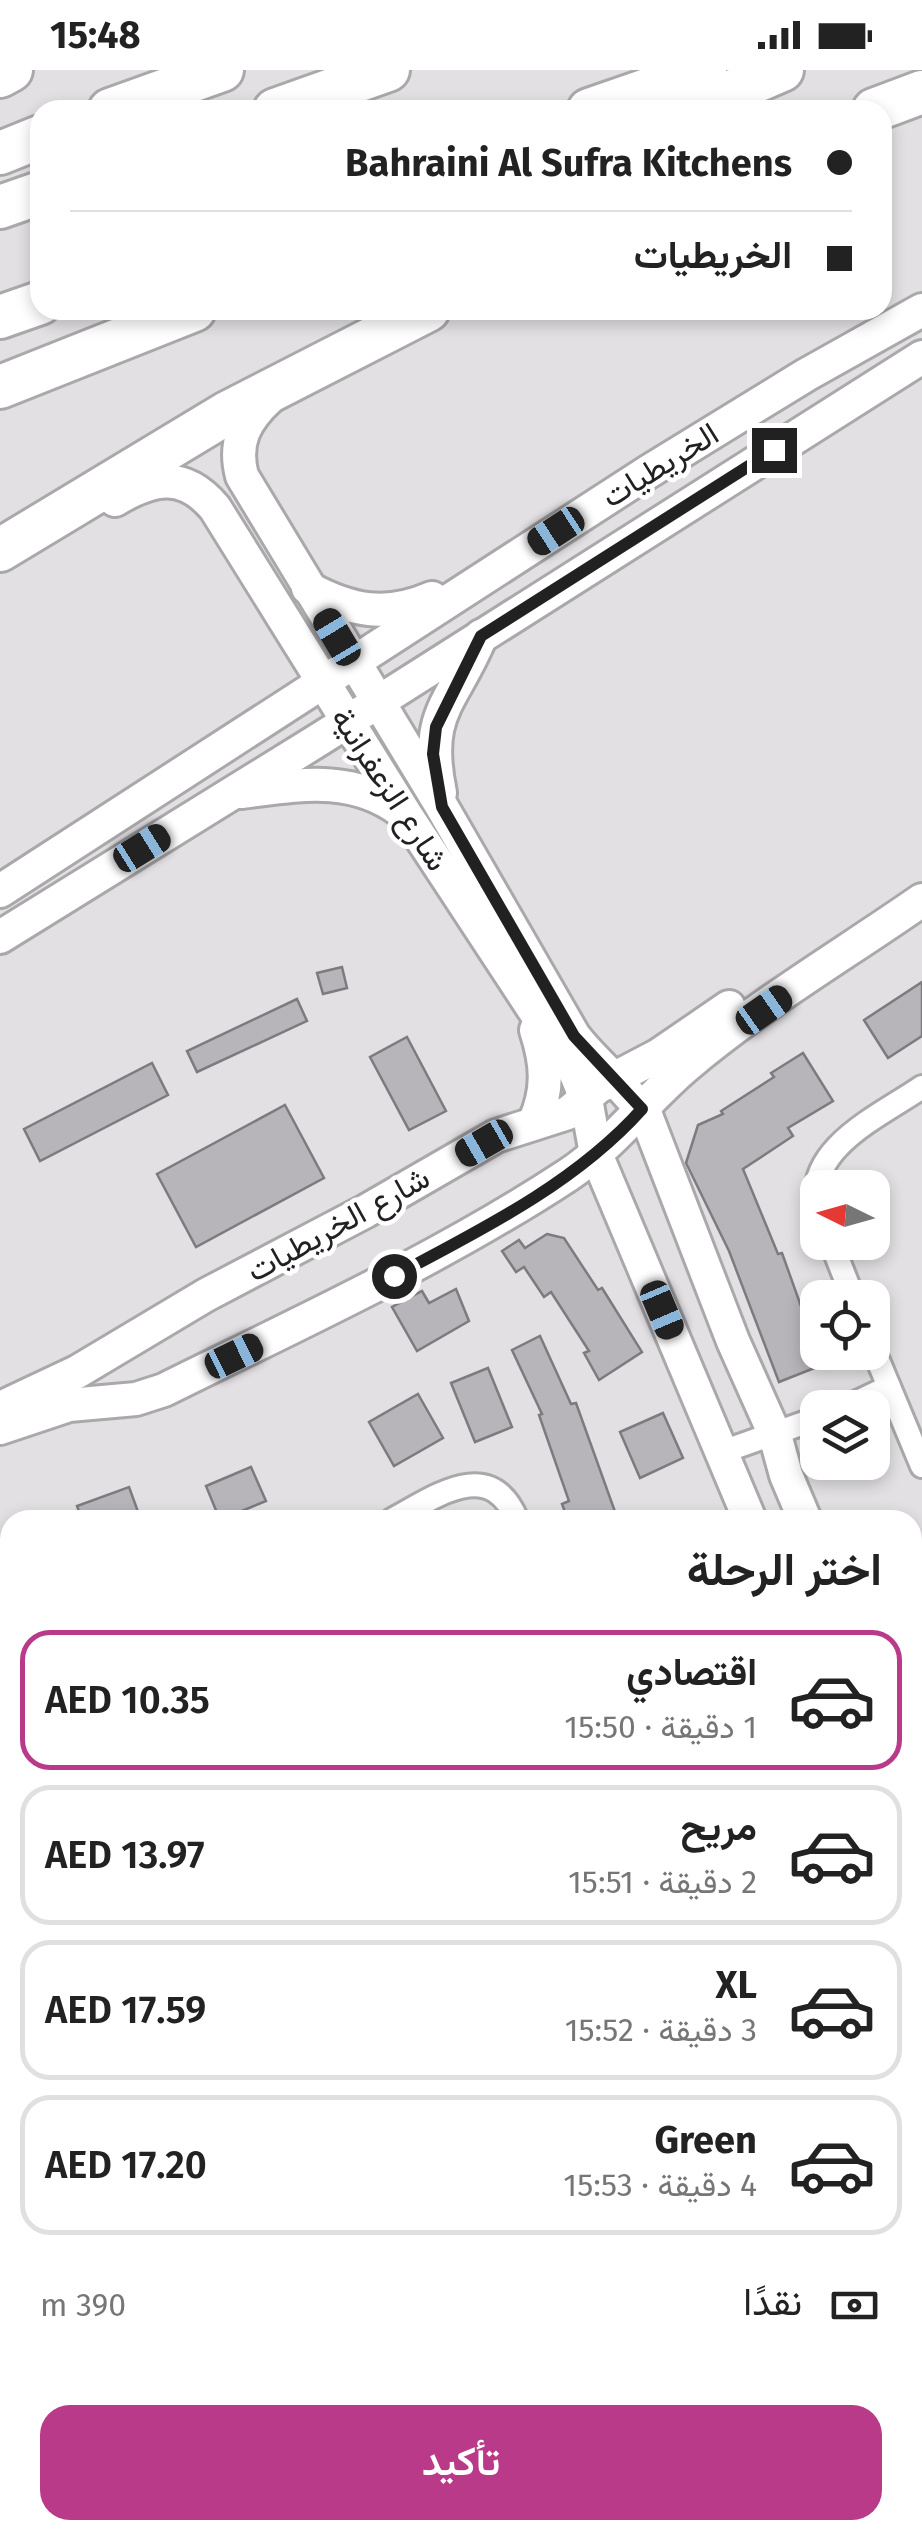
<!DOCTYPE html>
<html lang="ar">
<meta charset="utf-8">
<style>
body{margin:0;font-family:"Fira Sans",Vazirmatn,sans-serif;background:#f2f2f2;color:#222;direction:rtl;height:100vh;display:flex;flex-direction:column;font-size:38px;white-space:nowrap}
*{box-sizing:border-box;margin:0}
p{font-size:32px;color:#767676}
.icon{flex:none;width:55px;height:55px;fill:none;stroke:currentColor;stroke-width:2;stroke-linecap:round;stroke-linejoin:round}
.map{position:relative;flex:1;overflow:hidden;direction:ltr}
.side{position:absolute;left:0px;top:1440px;width:922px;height:1030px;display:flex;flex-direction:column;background:#fff;border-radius:30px 30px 0 0;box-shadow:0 5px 15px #0003;direction:rtl}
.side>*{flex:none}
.hud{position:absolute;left:30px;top:30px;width:862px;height:220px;border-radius:30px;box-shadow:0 5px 15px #0003;direction:rtl;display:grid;align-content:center;height:220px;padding:0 40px;background:#fff}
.needle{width:65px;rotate:275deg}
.tools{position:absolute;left:800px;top:1100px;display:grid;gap:20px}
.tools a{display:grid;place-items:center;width:90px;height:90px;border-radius:20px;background:#fff;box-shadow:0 5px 15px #0003;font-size:50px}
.end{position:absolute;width:45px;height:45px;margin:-22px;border:12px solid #212122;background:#fff;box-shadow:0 0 0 5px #fff}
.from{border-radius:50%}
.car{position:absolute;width:30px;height:60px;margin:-30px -15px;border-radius:12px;box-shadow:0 0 8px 2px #0007;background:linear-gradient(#222 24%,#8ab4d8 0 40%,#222 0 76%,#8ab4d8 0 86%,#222 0)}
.hud b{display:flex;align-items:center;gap:35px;height:95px;font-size:38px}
.hud b+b{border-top:2px solid #e0e0e0}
.hud i{width:25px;height:25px;background:#222}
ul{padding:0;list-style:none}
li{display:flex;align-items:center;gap:30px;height:140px;margin:0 20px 15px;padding:0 20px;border:5px solid #e0e0e0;border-radius:30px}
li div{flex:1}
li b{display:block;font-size:38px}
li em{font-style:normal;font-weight:600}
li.selected{border-color:#b83a88}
li>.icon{width:90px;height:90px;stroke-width:1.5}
h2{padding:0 40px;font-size:45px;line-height:120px}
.pay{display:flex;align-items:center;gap:25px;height:110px;padding:0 40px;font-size:38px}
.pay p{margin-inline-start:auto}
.primary-button{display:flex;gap:20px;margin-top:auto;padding:20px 40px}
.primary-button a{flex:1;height:115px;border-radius:30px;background:#b83a88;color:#fff;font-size:40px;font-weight:600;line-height:115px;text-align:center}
.status{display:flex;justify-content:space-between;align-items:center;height:70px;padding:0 50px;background:#fff;direction:ltr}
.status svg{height:28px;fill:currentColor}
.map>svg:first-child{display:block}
.building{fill:#b7b5b9;stroke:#7d7b7e;stroke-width:2.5}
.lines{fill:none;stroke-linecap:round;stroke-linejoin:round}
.street-casing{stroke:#aaa8ab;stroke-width:28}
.secondary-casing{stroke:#aaa8ab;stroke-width:38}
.highway-casing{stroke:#aaa8ab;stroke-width:48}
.street{stroke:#fff;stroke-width:22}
.secondary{stroke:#fff;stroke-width:32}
.highway{stroke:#fff;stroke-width:42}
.route{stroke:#212122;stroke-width:12}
.labels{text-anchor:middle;stroke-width:9;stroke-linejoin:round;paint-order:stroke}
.street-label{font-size:32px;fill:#212122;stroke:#fff}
</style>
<div class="status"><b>15:48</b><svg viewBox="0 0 49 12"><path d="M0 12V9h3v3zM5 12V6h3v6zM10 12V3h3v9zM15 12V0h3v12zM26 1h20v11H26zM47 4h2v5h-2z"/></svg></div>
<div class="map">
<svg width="922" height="2470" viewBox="0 0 922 2470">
<rect width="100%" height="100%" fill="#e2e0e3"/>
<g class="building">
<path d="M342 897 347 918 323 924 317 903Z"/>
<path d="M922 912V966L888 988 864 950Z"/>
<path d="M297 929 307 951 197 1002 187 981Z"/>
<path d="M407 967 446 1041 409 1060 370 987Z"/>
<path d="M803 983 833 1031 788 1058 793 1066 743 1099 778 1184 782 1183 822 1295 779 1312 729 1181 686 1093 698 1055 723 1044 721 1041 774 1007 771 1003Z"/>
<path d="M152 993 168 1025 40 1091 24 1059Z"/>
<path d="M285 1035 324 1108 196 1177 157 1104Z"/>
<path d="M547 1164 564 1168 598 1220 602 1218 642 1282 599 1310 584 1283 589 1281 551 1222 544 1227 524 1197 516 1202 502 1181 519 1170 525 1178Z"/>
<path d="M456 1219 469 1251 417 1281 392 1237 422 1221 429 1233Z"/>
<path d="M540 1266 571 1334 576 1333 618 1450H568L562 1434 569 1431 539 1345 542 1344 512 1280Z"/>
<path d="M488 1298 512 1357 475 1372 451 1313Z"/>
<path d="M418 1324 443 1368 394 1396 369 1352Z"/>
<path d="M663 1343 683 1388 640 1408 620 1362Z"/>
<path d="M251 1397 266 1431 220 1450 206 1416Z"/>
<path d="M129 1417 141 1450H82L77 1436Z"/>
</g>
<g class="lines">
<g class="street-casing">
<g id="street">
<path d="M818 1139C803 1079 880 1046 922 1017"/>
<path d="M831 1172 853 1228"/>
<path d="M872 1276 922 1396"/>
<path d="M845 1338 889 1317"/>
<path d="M722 1382 818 1348"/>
<path d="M392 1450C435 1427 490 1385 517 1450"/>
<path d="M0 1617 10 1614"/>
<path d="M0 2104 10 2133"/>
<path d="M912 2396 922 2391"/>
<path d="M127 2460 131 2470"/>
<path d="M381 2460 384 2470"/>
<path d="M664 2460 668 2470"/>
<path d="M776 2470 795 2460"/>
</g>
</g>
<g class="secondary-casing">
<g id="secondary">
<path d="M270 327C245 350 233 372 242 406L442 737 574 966C596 995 627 1017 647 1048L733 1271 775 1365 786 1405 805 1450"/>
<path d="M115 430C153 407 184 401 215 438L406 745 576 1004 586 1029 596 1084 750 1450"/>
<path d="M308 518C351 541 386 548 432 528"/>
<path d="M242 722C298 715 352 704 401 741"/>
<path d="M440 723C423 641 453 634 481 566"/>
<path d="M0 821 648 402 806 305 922 240"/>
<path d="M0 867 323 667 922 287"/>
<path d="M534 1053C549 1020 547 994 536 960"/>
<path d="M9 1334 77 1302 206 1225 366 1141 496 1066 568 1043 598 1017 659 985 729 937"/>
<path d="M0 1358 69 1335 136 1329 164 1320C301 1252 440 1189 568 1105 613 1075 644 1032 685 997 758 935 843 885 922 830"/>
<path d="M912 1728 922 1754"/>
<path d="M912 1815 922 1820"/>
</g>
</g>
<g class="highway-casing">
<g id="highway">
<path d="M0 6 11 0"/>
<path d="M110 40 222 0"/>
<path d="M275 40 388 0"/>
<path d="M589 40 705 0"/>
<path d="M689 40 782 0"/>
<path d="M874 40 922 22"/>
<path d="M0 83 40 67"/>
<path d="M0 137 40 123"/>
<path d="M0 247 40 233"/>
<path d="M0 317 194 240"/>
<path d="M0 480 227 343 428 240"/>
</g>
</g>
<use href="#street" class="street"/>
<use href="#secondary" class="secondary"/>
<use href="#highway" class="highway"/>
</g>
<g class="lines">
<path class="route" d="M394 1206C481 1160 576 1113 642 1039L574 966 442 737 433 684 436 657 481 566 774 380"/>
</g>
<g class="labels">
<g class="street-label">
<text transform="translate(660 395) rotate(-32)" y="11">الخريطيات</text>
<text transform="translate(390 719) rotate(57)" y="11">شارع الزعفرانية</text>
<text transform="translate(338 1154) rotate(-29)" y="11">شارع الخريطيات</text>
</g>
</g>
</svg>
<div class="tools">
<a><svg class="needle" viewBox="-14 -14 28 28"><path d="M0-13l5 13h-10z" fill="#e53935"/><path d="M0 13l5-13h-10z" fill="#767676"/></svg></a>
<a><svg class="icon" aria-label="locate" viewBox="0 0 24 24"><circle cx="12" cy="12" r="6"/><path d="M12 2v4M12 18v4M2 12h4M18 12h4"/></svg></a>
<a><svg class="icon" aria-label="layers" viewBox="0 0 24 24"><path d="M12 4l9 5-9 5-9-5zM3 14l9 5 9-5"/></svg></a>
</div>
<i class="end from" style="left:394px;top:1206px"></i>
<i class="end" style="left:774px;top:380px"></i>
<i class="car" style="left:556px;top:461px;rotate:237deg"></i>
<i class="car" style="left:337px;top:567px;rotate:329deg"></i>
<i class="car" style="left:142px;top:778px;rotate:58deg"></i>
<i class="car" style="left:764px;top:940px;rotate:55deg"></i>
<i class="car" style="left:484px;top:1073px;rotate:240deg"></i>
<i class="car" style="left:662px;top:1240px;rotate:157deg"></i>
<i class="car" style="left:234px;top:1286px;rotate:64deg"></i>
<div class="hud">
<b><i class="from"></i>Bahraini Al Sufra Kitchens</b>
<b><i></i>الخريطيات</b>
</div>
<section class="side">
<h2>اختر الرحلة</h2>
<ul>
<li class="selected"><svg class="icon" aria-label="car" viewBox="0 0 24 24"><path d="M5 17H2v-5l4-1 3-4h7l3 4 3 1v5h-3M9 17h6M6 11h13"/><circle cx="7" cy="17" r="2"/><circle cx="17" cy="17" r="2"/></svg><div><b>اقتصادي</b><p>1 دقيقة · 15:50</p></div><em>AED 10.35</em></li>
<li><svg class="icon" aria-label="car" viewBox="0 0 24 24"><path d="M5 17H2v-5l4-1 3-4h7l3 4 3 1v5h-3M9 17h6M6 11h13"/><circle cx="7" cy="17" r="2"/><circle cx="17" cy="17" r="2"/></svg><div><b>مريح</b><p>2 دقيقة · 15:51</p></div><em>AED 13.97</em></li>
<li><svg class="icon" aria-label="car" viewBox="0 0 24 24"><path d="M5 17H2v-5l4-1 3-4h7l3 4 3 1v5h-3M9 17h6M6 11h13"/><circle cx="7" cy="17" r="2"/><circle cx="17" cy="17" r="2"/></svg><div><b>XL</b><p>3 دقيقة · 15:52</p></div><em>AED 17.59</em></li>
<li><svg class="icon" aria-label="car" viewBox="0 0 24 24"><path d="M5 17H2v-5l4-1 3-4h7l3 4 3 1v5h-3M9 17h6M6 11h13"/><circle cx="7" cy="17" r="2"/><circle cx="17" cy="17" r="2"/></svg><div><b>Green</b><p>4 دقيقة · 15:53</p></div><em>AED 17.20</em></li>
</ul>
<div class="pay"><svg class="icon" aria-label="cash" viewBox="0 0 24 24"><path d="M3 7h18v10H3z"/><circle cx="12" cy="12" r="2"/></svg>نقدًا<p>390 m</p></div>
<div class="primary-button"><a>تأكيد</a></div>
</section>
</div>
